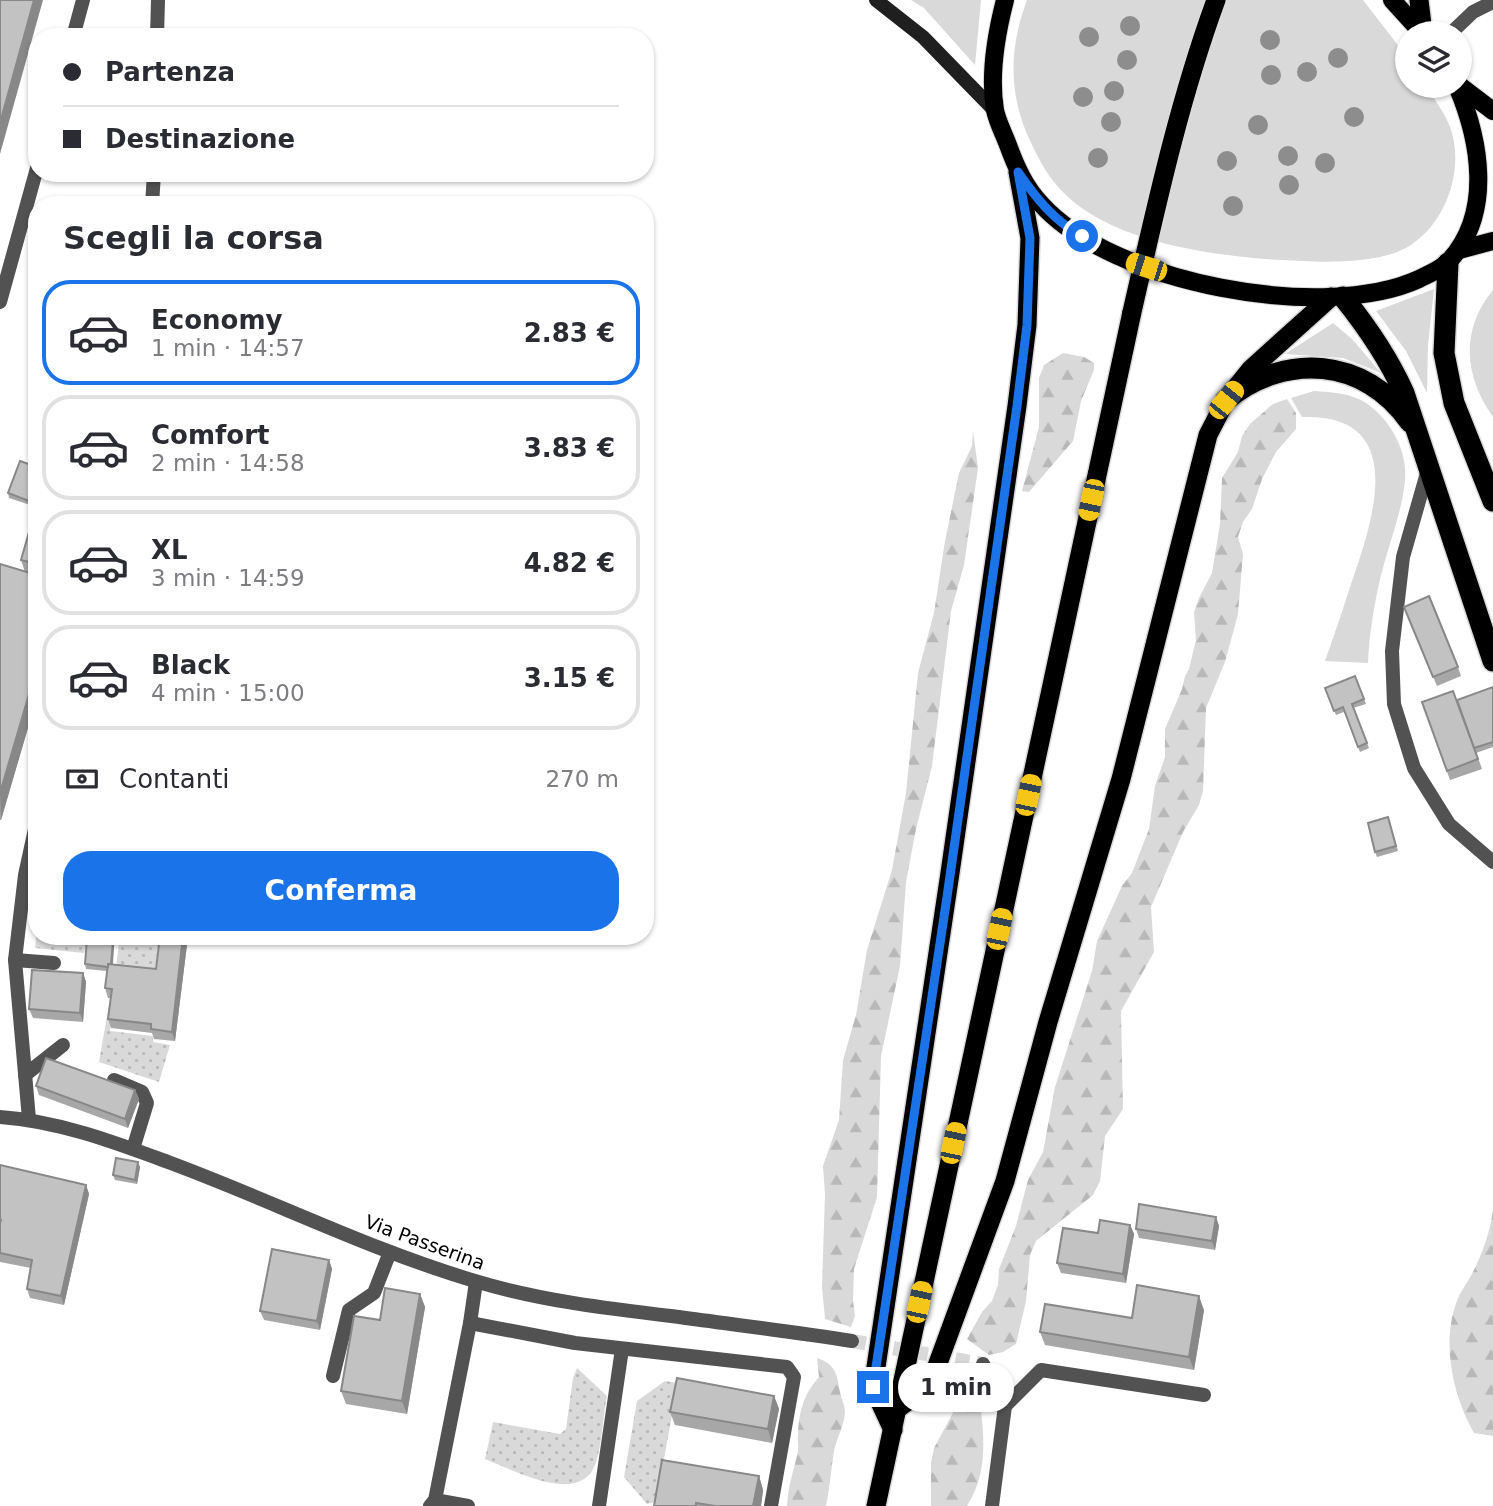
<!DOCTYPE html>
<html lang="it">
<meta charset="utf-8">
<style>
body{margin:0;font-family:"DejaVu Sans",sans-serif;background:#f7f7f7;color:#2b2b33;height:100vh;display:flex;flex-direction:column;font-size:26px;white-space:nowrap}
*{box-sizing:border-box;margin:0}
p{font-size:23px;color:#7c7c81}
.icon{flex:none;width:38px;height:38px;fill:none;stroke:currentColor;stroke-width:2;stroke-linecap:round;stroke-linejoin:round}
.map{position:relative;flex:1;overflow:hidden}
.side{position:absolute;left:28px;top:196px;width:626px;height:749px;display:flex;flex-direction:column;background:#fff;border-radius:28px;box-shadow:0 2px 5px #0004}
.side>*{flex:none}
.guide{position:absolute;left:28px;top:28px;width:626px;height:154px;border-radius:28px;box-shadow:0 2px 5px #0004;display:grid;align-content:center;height:154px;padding:0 35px;background:#fff}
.controls{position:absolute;left:1395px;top:21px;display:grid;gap:14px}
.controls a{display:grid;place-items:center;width:77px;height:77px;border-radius:50%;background:#fff;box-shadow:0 2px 5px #0004;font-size:35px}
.end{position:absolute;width:32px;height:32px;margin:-16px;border:9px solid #1a73e8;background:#fff;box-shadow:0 0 0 4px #fff}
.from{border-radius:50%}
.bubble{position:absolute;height:49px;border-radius:24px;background:#fff;box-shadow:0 2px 5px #0004;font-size:23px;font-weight:600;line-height:49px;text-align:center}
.car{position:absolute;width:21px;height:42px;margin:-21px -10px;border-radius:9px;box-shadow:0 0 5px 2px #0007;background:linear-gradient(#f5c518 24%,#345 0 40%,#f5c518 0 76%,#345 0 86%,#f5c518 0)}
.guide b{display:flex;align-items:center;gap:24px;height:66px;font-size:26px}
.guide b+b{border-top:2px solid #e1e1e2}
.guide i{width:18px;height:18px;background:#2b2b33}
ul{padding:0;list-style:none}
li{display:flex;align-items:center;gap:21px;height:105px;margin:0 14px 10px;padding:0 21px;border:4px solid #e1e1e2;border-radius:28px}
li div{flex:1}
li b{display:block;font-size:26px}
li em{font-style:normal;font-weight:600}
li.active{border-color:#1a73e8}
li>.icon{width:63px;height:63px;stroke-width:1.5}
h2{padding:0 35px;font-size:32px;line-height:84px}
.pay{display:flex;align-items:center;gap:18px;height:77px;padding:0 35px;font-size:26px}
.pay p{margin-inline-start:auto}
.primary-button{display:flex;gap:14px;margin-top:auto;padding:14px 35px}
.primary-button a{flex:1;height:80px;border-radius:28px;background:#1a73e8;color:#fff;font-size:28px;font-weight:600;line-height:80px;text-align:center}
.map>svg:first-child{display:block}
.grass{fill:#d9d9d9}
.forest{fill:url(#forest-firs)}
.garden{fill:url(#garden-dots)}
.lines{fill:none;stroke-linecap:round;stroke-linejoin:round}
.minor-tunnel{stroke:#d9d9d9;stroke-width:14;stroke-dasharray:14 7;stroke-linecap:butt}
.primary-casing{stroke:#dbdbdb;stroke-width:20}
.trunk-casing{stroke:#dbdbdb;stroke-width:22}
.motorway-casing{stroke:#dbdbdb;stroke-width:24}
.service{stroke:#525252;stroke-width:14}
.minor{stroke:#525252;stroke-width:14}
.secondary{stroke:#1f1f1f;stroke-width:14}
.primary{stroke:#000;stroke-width:18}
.trunk{stroke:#000;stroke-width:19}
.motorway{stroke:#000;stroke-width:21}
.trunk-bridge-casing{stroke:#dbdbdb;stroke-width:22;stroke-linecap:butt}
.trunk-bridge{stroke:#000;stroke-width:19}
.tree{fill:#8d8d8d}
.wall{fill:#a7a7a7}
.shaded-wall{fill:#888}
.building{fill:#c2c2c2;stroke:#888;stroke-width:2}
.route{stroke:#1a73e8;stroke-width:9}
.labels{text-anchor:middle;stroke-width:5;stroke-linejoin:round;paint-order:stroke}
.street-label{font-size:19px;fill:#000;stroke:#fff}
</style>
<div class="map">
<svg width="1493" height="1506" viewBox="0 0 1493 1506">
<defs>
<pattern id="forest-firs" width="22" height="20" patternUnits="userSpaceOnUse" patternTransform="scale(1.75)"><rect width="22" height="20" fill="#d9d9d9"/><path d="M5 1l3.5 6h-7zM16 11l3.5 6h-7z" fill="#b8b8b8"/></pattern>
<pattern id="garden-dots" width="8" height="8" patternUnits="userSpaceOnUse" patternTransform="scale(1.75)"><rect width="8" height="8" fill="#d9d9d9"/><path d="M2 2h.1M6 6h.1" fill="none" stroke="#b8b8b8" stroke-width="1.8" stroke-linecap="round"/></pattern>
</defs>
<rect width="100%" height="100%" fill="#fff"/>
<g class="grass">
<path d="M911 0H981L975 65 924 8Z"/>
<path d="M1027 0H1363L1407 57V86H1426C1434 99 1445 113 1450 127 1465 168 1447 221 1411 245 1378 266 1319 262 1281 260 1214 256 1117 243 1067 196 1048 179 1037 156 1027 134 1008 89 1010 45 1027 0Z"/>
<path d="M1434 289 1428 345 1427 393 1406 351 1376 311Z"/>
<path d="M1493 290V417C1464 376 1460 330 1493 290Z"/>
<path d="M1333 323 1352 339 1381 373 1343 358 1285 354Z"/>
<path d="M1314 391C1330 392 1346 393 1361 400 1388 415 1408 449 1405 480 1402 513 1388 546 1380 579 1374 606 1369 635 1368 663L1325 661C1334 635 1343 610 1351 584 1373 521 1410 413 1302 417L1291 398Z"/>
</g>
<g class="forest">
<path d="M1063 353 1084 357 1094 363V370L1081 401 1073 441 1029 492 1022 491 1039 427V378L1044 365Z"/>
<path d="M1287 399 1296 413V429L1276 452 1262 479 1252 509 1243 522 1238 537 1243 554 1238 614 1225 662 1206 708 1203 791 1199 805 1183 832 1151 907 1154 952 1121 1011 1123 1109 1105 1136 1100 1181 1093 1195 1036 1241 1030 1255 1026 1301 1016 1344 1003 1352 989 1355 967 1339 982 1312 992 1301 998 1285 999 1269 1016 1226 1028 1180 1043 1152 1055 1087 1092 971 1097 941 1122 886 1132 873 1149 829 1155 786 1165 757V729L1182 689 1185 676 1189 669 1196 640 1194 612 1199 598 1212 573 1220 524 1222 478 1238 452 1242 436 1250 424 1273 404Z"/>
<path d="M973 431 978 468 964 565 951 611 932 766 916 829 906 882 900 966 881 1056 877 1197 854 1269 853 1301 855 1316 851 1327 825 1319 822 1287 825 1194 823 1166 839 1120 843 1060 856 1015 867 950 892 870 906 793 918 673 934 613 945 541 959 473 972 446Z"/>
<path d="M1493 1210V1436L1474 1433C1452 1394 1440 1338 1459 1296 1463 1288 1469 1280 1473 1272 1483 1252 1490 1232 1493 1210Z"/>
<path d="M817 1358C836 1364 837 1375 840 1392 842 1402 847 1408 844 1419 842 1430 836 1440 834 1451 831 1469 830 1488 826 1506H787C788 1486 794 1470 798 1451 799 1445 797 1440 798 1434 799 1411 804 1394 819 1377Z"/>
<path d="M964 1381 978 1386C983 1428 991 1468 967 1506H931V1463L934 1448 956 1407Z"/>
</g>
<g class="garden">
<path d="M37 927V936H159L155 972 116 968 119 943 88 939 84 953 35 948Z"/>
<path d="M110 999 114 1000 110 1031 153 1036V1042L170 1045 159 1082 99 1062Z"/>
<path d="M577 1368 607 1396C603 1415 602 1448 595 1465 579 1506 513 1470 485 1459L493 1422 560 1434 566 1429 573 1378Z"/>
<path d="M665 1381 678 1383 656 1502 647 1504 624 1477 637 1401Z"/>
</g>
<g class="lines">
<path class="minor-tunnel" d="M852 1341 983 1364"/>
<g class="primary-casing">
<g id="primary">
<path d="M1005 0C996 35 989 74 995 110 997 121 1004 134 1008 145 1016 167 1025 187 1041 204 1112 283 1323 323 1419 279 1429 274 1442 269 1450 260 1493 212 1480 140 1457 86"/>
<path d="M1392 0 1422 33"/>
<path d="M1460 86 1493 111"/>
<path d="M1459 250 1493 241"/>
</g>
</g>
<g class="trunk-casing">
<g id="trunk">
<path d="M1419 0 1423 33"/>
<path d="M897 1409 930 1385 1005 1181 1048 1022 1121 779 1208 435 1226 400 1251 369 1331 297"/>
<path d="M893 1430 873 1387 950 873 1017 406 1027 325 1030 238 1018 172"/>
<path d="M876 1506 1132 312"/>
</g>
</g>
<g class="motorway-casing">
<g id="motorway">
<path d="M1448 263 1444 353 1454 403 1493 501"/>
<path d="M1343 297C1368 328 1388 357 1404 393L1493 661"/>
<path d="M1226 400C1285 352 1365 357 1410 422"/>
</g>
</g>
<g class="service">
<path d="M73 37 83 0"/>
<path d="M0 302 37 168"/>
<path d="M1429 466 1403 557 1392 651 1394 704 1414 768 1449 824 1493 862"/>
<path d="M15 960 54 963"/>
<path d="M25 1075 63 1045"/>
<path d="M114 1080 142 1092 147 1103 133 1149"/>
<path d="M470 1323 575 1343 787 1367 794 1377 771 1506"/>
<path d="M333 1376 349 1310 374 1293 390 1252"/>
<path d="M1005 1406 1041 1370 1204 1395"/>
<path d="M435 1500 468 1506"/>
<path d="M430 1506 435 1500 470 1323 476 1282"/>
<path d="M599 1506 622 1349"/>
</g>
<g class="minor">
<path d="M1451 33 1473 12 1493 2"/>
<path d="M157 37 158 0"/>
<path d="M152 205 154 173"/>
<path d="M0 1117C58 1121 114 1142 168 1162 271 1200 370 1250 475 1281 541 1301 611 1309 679 1317 737 1325 795 1332 852 1341"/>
<path d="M29 1119 15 960 25 875 37 820"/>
<path d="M983 1364 1005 1406 992 1506"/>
</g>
<path class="secondary" d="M876 0 923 37 995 111"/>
<use href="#primary" class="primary"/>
<use href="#trunk" class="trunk"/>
<use href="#motorway" class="motorway"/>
<g class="trunk-bridge-casing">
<path id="trunk-bridge" d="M1132 312C1156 207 1179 101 1216 0"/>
</g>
<use href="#trunk-bridge" class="trunk-bridge"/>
</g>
<g class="tree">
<circle cx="1130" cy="26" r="10"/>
<circle cx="1089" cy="37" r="10"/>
<circle cx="1270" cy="40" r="10"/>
<circle cx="1338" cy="58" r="10"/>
<circle cx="1127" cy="60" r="10"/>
<circle cx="1307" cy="72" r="10"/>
<circle cx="1271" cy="75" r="10"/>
<circle cx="1114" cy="91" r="10"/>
<circle cx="1083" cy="97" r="10"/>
<circle cx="1354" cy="117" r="10"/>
<circle cx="1111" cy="122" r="10"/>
<circle cx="1258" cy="125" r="10"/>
<circle cx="1288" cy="156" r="10"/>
<circle cx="1098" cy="158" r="10"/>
<circle cx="1227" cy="161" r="10"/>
<circle cx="1325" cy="163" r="10"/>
<circle cx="1289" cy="185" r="10"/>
<circle cx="1233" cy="206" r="10"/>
</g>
<g class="wall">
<path d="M37 467V697L1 820H0V564L25 572 21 560 36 507 9 498 8 493Z"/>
<path d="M1407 616 1458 667 1461 676 1437 686Z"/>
<path d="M1355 676 1366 704 1353 708 1369 748 1360 752 1344 712 1336 715 1325 688Z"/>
<path d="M1493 687V747L1476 753 1470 735 1482 769 1450 780 1422 702 1457 700Z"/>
<path d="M1390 822 1398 851 1377 857 1375 852Z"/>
<path d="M160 936H188L175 1041 154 1039 152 1033 111 1028 108 1019 111 998H108L105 988 107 971 86 969 85 964 114 946 113 964 156 969Z"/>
<path d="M83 973 86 982 83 1022 33 1018 29 1009Z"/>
<path d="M36 1086 135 1090 139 1099 128 1128 39 1095Z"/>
<path d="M0 1165 86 1185 89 1194 64 1305 30 1298 27 1289 31 1268 0 1262Z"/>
<path d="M140 1167 137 1184 115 1180 113 1175Z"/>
<path d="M1216 1217 1219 1226 1215 1250 1139 1238 1136 1229Z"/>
<path d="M1130 1225 1134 1234 1126 1283 1061 1273 1057 1263 1098 1233Z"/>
<path d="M329 1260 332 1269 320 1330 264 1320 260 1311Z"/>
<path d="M420 1294 425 1307 407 1414 346 1404 341 1391 380 1320Z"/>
<path d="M1204 1310 1194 1370 1045 1345 1040 1332 1132 1318Z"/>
<path d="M774 1396 779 1409 772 1443 675 1425 670 1412Z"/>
<path d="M759 1476 763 1490 761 1506H654Z"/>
</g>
<g class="shaded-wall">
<path d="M34 0H43L0 154V123Z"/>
<path d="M37 667V697L1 820 0 793Z"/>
<path d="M183 936 188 937 175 1041 172 1032Z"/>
<path d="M113 941 114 946 112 972 110 967Z"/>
<path d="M83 973 86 982 83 1022 80 1013Z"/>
<path d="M135 1090 139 1099 128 1128 125 1119Z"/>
<path d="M138 1162 140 1167 137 1184 135 1180Z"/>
<path d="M86 1185 89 1194 64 1305 61 1296Z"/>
<path d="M1216 1217 1219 1226 1215 1250 1212 1241Z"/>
<path d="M1130 1225 1134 1234 1126 1283 1123 1274Z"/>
<path d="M329 1260 332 1269 320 1330 317 1321Z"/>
<path d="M420 1294 425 1307 407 1414 402 1401Z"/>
<path d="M1199 1296 1204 1310 1194 1370 1189 1357Z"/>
<path d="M774 1396 779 1409 772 1443 768 1429Z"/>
<path d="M759 1476 763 1490 761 1506H753Z"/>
</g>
<g class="building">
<path d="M0 0H34L0 123Z"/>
<path d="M37 418V428L33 427Z"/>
<path d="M20 461 37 467V504L8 493Z"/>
<path d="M37 504V564L21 560Z"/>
<path d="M0 564 37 575V667L0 793Z"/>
<path d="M1429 596 1458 667 1433 677 1404 607Z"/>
<path d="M1355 676 1364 699 1352 704 1367 743 1358 747 1343 707 1334 711 1325 688Z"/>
<path d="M1493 687V742L1474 748 1457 700Z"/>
<path d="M1453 691 1478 759 1447 771 1422 702Z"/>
<path d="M1388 817 1396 846 1375 852 1368 823Z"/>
<path d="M160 936H183L172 1032 151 1029V1024L108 1019 112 989 105 988 108 964 156 969Z"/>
<path d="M87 939 113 941 111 964H108V967L85 964Z"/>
<path d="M32 970 83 973 80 1013 29 1009Z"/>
<path d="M46 1058 135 1090 125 1119 36 1086Z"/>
<path d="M116 1158 138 1162 135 1180 113 1175Z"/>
<path d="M0 1165 86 1185 61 1296 27 1289 32 1260 0 1253V1223L1 1220 0 1219Z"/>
<path d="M1139 1204 1216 1217 1212 1241 1136 1229Z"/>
<path d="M1100 1220 1130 1225 1123 1274 1057 1263 1063 1228 1098 1233Z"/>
<path d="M272 1249 329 1260 317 1321 260 1311Z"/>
<path d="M1137 1285 1199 1296 1189 1357 1040 1332 1045 1304 1132 1318Z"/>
<path d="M385 1288 420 1294 402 1401 341 1391 354 1316 380 1320Z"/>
<path d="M677 1378 774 1396 768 1429 670 1412Z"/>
<path d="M662 1460 759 1476 753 1506H715L696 1503V1506H654Z"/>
</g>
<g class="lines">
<path class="route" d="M873 1387 947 897 1017 406 1027 325 1030 238 1018 172C1036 198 1054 221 1082 236"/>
</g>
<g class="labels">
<g class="street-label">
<text transform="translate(425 1242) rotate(20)" y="7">Via Passerina</text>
</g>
</g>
</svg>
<div class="controls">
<a><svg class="icon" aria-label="layers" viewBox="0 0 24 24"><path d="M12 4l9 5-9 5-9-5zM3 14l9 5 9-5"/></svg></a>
</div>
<i class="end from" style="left:1082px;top:236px"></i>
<i class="end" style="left:873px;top:1387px"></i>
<div class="bubble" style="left:898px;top:1363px;width:116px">1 min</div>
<i class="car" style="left:1146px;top:267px;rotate:288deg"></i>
<i class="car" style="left:1226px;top:400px;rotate:39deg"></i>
<i class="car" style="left:1091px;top:500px;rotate:192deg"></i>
<i class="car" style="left:1028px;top:795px;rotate:12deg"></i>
<i class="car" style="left:999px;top:929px;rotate:12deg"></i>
<i class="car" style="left:953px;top:1143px;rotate:12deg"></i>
<i class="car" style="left:919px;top:1302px;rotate:12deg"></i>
<div class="guide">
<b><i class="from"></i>Partenza</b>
<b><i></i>Destinazione</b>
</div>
<section class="side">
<h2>Scegli la corsa</h2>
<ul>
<li class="active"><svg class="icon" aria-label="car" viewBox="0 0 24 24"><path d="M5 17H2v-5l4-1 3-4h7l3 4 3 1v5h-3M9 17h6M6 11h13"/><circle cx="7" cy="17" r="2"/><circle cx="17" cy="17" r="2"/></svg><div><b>Economy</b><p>1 min · 14:57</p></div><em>2.83 €</em></li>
<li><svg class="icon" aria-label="car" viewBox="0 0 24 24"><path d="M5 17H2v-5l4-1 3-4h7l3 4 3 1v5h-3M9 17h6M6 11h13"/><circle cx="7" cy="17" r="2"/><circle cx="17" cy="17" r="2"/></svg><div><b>Comfort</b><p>2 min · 14:58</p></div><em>3.83 €</em></li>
<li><svg class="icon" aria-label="car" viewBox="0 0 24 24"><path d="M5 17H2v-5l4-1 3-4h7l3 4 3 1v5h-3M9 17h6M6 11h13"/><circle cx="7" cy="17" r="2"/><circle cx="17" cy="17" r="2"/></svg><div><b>XL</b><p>3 min · 14:59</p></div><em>4.82 €</em></li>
<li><svg class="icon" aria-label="car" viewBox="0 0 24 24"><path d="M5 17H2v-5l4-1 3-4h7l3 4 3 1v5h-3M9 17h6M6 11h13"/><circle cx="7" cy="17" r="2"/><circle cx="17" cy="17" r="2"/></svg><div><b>Black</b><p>4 min · 15:00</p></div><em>3.15 €</em></li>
</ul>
<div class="pay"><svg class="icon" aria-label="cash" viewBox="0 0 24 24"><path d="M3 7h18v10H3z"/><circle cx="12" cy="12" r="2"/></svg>Contanti<p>270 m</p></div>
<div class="primary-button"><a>Conferma</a></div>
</section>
</div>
